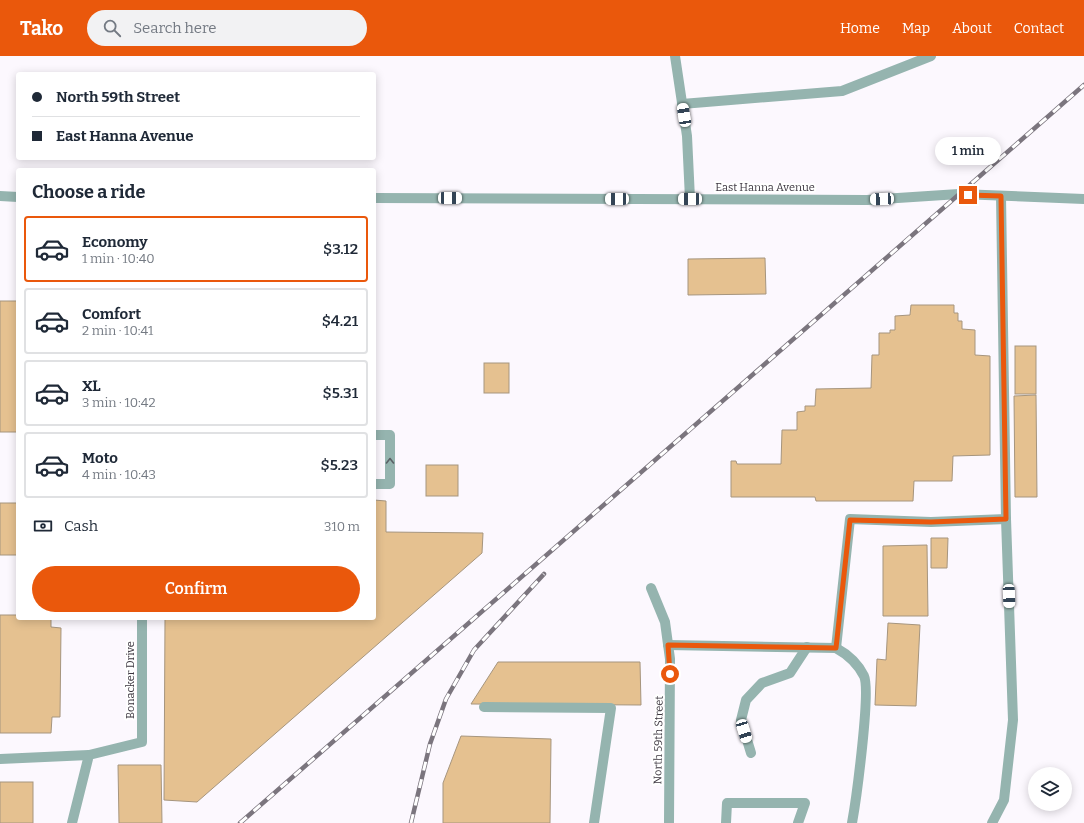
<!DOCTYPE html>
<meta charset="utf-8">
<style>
body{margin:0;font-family:Bitter,serif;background:#f2f2f3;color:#1f2937;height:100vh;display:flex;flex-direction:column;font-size:15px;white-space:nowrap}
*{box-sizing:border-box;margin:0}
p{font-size:13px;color:#747a83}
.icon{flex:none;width:22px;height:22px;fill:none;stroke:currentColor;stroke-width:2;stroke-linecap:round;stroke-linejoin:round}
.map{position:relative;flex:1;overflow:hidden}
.drawer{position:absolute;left:16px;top:112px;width:360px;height:452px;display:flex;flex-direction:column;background:#fff;border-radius:4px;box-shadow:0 2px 10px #0003}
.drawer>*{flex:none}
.guide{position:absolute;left:16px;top:16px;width:360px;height:88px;border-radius:4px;box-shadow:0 2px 10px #0003;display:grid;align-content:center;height:88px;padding:0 16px;background:#fff}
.controls{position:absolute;left:1028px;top:711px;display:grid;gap:8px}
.controls a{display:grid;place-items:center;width:44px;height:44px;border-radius:50%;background:#fff;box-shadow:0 2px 10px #0003;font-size:20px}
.end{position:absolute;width:18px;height:18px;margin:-9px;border:5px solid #ea580c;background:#fff;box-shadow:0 0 0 2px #fff}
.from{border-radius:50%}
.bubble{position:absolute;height:28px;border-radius:14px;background:#fff;box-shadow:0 2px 10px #0003;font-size:13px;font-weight:600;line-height:28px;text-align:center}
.car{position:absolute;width:12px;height:24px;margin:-12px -6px;border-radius:5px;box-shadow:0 0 3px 1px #0007;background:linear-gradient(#fff 24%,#345 0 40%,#fff 0 76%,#345 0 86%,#fff 0)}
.guide b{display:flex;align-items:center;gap:14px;height:38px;font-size:15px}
.guide b+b{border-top:1px solid #e0e1e3}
.guide i{width:10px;height:10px;background:#1f2937}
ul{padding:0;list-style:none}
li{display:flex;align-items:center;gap:12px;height:66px;margin:0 8px 6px;padding:0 8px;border:2px solid #e0e1e3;border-radius:4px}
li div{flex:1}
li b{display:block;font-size:15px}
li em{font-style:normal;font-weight:600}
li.selected{border-color:#ea580c}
li>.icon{width:36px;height:36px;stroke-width:1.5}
h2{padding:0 16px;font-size:18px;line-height:48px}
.pay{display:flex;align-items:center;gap:10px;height:44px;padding:0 16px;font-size:15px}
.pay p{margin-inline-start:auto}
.primary-button{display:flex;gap:8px;margin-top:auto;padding:8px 16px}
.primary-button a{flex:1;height:46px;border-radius:24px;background:#ea580c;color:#fff;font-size:16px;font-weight:600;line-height:46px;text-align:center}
header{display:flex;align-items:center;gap:24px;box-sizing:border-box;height:56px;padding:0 20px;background:#ea580c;color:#fff}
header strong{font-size:19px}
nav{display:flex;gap:22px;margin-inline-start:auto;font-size:14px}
.search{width:280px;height:36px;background:#f2f2f3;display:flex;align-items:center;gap:10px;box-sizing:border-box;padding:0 14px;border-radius:22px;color:#747a83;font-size:15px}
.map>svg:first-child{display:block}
.building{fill:#e5c190;stroke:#a6957e}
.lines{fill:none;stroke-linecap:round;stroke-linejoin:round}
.minor{stroke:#95b4af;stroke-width:10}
.rail-casing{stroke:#7b757e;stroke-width:4.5}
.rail{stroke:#fff;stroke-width:3;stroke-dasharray:9;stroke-linecap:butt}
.oneway{stroke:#5a6166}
.route{stroke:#ea580c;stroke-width:5}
.labels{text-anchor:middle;stroke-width:4;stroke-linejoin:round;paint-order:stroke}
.street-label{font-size:11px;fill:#3b353f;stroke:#fff}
</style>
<header>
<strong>Tako</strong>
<div class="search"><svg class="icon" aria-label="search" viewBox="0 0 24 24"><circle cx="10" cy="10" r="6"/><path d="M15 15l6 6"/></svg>Search here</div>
<nav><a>Home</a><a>Map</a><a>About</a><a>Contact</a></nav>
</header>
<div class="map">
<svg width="1084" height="767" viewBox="0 0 1084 767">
<rect width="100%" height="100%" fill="#fcf8fe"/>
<g class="building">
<path d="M765 202 766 238 688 239V203Z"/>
<rect x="0" y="245" width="18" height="131"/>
<path d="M911 249H954V257H958V265H962V273L975 274V299L990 300V399L953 400 952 425H914L913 445H816L815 441H731V405H736L737 408H781L782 374H797V356L805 355V350H815L816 333 871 332 872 299H879V277H890V274H895V260L910 259Z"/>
<rect x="1015" y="290" width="21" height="48"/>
<rect x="484" y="307" width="25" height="30"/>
<path d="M1036 339 1037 441H1015L1014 340Z"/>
<rect x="426" y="409" width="32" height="31"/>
<path d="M374 444 386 445V476L483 477 482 497 197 746 164 744 165 562H374Z"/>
<rect x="0" y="447" width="18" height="52"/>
<path d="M931 482H948L947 512H931Z"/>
<path d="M927 489 928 560H883V490Z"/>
<path d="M0 559H18V562H51V571L61 572 60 661H52L51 677H0Z"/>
<path d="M888 567 920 569 916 650 875 649 877 603 886 604Z"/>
<path d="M498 606H640L641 649 471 648Z"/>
<path d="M461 680 551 683 550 767H443V727Z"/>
<path d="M118 709H161L162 767H119Z"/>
<rect x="0" y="726" width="33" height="41"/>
</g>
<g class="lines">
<g class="minor">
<path d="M675 0 687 80 690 143"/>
<path d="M682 48 842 35 931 0"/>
<path d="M0 140 18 141"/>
<path d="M374 142 867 144 959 138 1084 143"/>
<path d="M374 379H390V428H374"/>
<path d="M651 532 665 566 670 603 669 767"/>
<path d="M668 589 836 592 850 463 931 466 1006 463 1001 140"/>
<path d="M836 592C847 598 858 608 864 620 871 635 856 745 852 767"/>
<path d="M484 651 611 652 594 767"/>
<path d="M751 697 741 664 746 644 762 627 790 617 807 591"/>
<path d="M0 703 89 699"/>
<path d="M72 767 89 699 142 686V562"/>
<path d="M726 767 727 747H805L798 767"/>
<path d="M992 767 1004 744 1013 664 1006 463"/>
</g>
<g class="rail-casing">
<g id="rail">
<path d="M240 767 1084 29"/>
<path d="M411 767 430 688 446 643 474 594 544 518"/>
</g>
</g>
<use href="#rail" class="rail"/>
</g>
<defs><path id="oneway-chevron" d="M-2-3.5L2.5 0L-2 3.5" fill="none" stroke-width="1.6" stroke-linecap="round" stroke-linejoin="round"/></defs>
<use class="oneway" href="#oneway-chevron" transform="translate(390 405) rotate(-90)"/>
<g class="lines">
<path class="route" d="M670 618 668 589 836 592 850 464 931 466 1006 463 1001 140 968 139"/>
</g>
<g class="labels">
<g class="street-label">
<text x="765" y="135">East Hanna Avenue</text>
<text transform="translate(130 624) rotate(-90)" y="4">Bonacker Drive</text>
<text transform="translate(658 684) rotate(-89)" y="4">North 59th Street</text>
</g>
</g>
</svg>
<div class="controls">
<a><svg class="icon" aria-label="layers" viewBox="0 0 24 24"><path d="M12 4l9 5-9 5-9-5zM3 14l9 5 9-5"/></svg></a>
</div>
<i class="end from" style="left:670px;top:618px"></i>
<i class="end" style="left:968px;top:139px"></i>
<div class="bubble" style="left:935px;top:81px;width:66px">1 min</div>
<i class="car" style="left:684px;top:59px;rotate:351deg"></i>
<i class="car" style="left:450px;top:142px;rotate:90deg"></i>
<i class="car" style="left:617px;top:143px;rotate:270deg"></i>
<i class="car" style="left:690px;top:143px;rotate:270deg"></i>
<i class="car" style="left:882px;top:143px;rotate:267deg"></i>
<i class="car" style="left:1009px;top:540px;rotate:178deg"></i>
<i class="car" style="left:744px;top:675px;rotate:163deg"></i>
<div class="guide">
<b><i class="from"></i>North 59th Street</b>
<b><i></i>East Hanna Avenue</b>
</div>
<section class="drawer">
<h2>Choose a ride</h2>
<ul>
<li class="selected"><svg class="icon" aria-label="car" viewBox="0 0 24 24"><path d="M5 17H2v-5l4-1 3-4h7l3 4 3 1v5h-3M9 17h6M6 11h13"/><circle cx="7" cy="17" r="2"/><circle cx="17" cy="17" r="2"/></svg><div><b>Economy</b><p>1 min · 10:40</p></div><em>$3.12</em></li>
<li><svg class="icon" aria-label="car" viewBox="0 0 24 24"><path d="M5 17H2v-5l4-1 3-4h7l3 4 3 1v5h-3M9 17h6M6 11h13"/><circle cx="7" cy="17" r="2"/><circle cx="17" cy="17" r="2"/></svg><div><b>Comfort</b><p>2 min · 10:41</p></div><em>$4.21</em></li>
<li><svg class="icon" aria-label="car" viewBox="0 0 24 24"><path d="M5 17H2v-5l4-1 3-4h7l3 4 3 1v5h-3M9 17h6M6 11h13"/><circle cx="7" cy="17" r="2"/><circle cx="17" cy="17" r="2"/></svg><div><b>XL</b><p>3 min · 10:42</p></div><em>$5.31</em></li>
<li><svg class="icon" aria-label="car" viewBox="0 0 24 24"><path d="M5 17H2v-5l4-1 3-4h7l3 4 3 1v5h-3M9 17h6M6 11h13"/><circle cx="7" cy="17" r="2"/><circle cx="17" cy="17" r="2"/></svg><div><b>Moto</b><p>4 min · 10:43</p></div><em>$5.23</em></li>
</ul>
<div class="pay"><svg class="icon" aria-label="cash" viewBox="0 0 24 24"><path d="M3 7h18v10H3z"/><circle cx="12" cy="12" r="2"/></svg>Cash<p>310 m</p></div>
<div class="primary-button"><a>Confirm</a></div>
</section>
</div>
